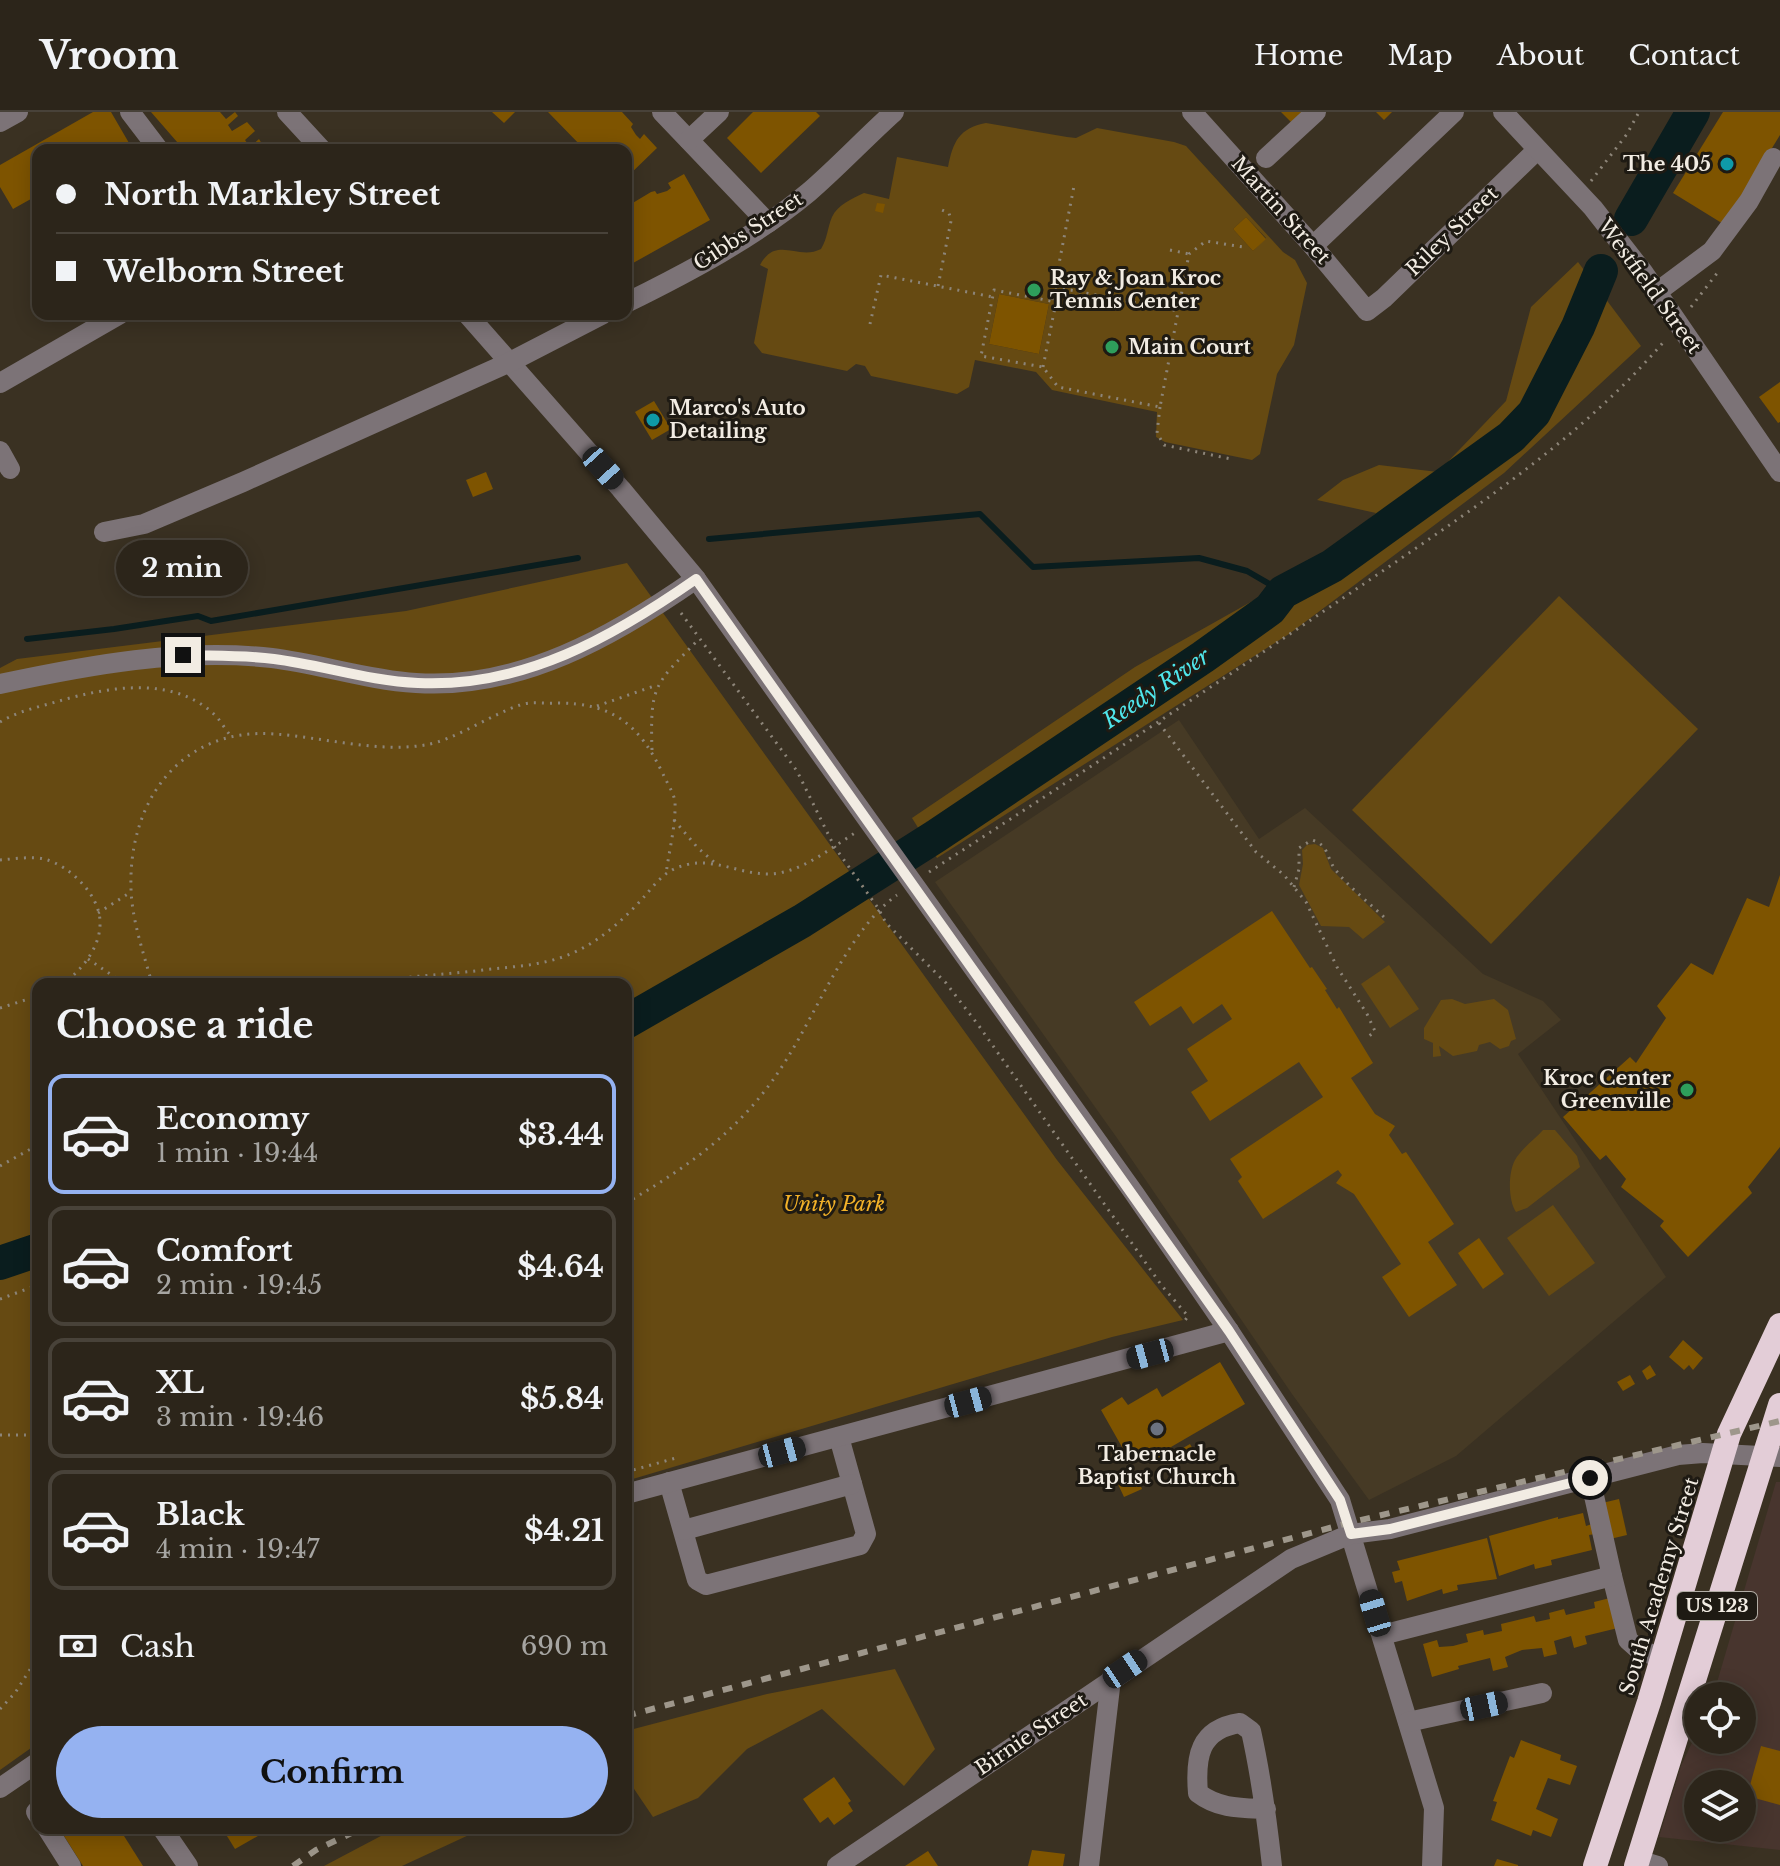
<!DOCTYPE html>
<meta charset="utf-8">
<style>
body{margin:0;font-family:"Libre Baskerville",serif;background:#342d23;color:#f1f3f6;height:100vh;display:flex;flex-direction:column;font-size:30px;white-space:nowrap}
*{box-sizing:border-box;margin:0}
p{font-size:26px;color:#a6a5a2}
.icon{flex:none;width:44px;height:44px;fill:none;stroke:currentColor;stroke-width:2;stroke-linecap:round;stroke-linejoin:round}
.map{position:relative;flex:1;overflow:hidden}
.sheet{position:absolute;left:32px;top:866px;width:600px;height:856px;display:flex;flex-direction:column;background:#2c251a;border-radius:16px;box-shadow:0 4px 20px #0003,0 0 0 2px #484239}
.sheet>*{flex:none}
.hud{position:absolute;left:32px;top:32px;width:600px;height:176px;border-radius:16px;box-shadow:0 4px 20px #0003,0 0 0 2px #484239;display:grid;align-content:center;height:176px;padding:0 24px;background:#2c251a}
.fabs{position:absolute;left:1684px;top:1570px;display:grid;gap:16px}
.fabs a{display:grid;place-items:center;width:72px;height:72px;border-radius:50%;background:#2c251a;box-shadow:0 4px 20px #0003,0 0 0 2px #484239;font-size:40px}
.end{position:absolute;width:36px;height:36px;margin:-18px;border:10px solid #f2ece3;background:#111;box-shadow:0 0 0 4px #111}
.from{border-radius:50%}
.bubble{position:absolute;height:56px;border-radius:28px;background:#2c251a;box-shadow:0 4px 20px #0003,0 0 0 2px #484239;font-size:26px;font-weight:700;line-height:56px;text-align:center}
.car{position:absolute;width:24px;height:48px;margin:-24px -12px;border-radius:10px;box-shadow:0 0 6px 2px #0007;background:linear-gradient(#222 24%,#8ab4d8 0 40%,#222 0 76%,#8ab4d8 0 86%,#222 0)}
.hud b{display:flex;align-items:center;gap:28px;height:76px;font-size:30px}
.hud b+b{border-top:2px solid #484239}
.hud i{width:20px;height:20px;background:#f1f3f6}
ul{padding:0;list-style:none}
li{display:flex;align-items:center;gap:24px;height:120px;margin:0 16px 12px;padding:0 8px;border:4px solid #484239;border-radius:16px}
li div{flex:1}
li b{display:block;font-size:30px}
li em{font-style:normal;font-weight:700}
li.on{border-color:#95b2f1}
li>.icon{width:72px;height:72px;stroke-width:1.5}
h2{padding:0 24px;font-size:36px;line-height:96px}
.pay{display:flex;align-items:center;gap:20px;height:88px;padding:0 24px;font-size:30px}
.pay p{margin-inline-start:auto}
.cta{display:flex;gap:16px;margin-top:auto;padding:16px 24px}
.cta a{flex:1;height:92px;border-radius:48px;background:#95b2f1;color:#111;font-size:32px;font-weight:700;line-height:92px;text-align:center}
header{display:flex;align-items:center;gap:48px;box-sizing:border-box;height:112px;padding:0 40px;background:#2c251a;border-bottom:2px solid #484239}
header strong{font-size:38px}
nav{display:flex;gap:44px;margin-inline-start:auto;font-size:28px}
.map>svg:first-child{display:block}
.commercial{fill:#48352e;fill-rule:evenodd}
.built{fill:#463a25}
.green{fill:#664a12;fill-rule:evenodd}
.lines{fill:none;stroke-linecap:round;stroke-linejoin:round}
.stream{stroke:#0a1d1e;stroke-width:6}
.river{stroke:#0a1d1e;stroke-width:34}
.building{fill:#7e5400}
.path{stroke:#8d8579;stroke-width:3;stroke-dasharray:2 6;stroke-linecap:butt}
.minor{stroke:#7c7377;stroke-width:20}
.highway{stroke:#e3cdd7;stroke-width:24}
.rail{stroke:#9e978b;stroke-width:6;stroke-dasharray:10 10;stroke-linecap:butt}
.route{stroke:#f2ece3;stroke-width:10}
.culture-dot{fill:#0f9aa8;stroke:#1e1a13;stroke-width:3}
.leisure-dot{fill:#2e9e5b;stroke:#1e1a13;stroke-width:3}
.worship-dot{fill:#6b7280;stroke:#1e1a13;stroke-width:3}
.labels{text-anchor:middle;stroke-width:6;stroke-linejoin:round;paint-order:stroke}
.shield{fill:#1e1a13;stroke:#b2ada5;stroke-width:2}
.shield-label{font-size:18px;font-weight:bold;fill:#f2ece3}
.poi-label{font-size:20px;font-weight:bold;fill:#f2ece3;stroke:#1e1a13;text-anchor:start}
.street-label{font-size:20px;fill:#f2ece3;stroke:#1e1a13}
.park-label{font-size:20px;font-style:italic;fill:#f3b229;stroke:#1e1a13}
.water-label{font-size:22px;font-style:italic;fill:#4fe6eb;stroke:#1e1a13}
</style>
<header>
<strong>Vroom</strong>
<nav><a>Home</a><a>Map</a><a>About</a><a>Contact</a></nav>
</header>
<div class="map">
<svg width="1780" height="1754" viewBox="0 0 1780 1754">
<rect width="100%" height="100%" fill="#3a3122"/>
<path class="commercial" d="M1776 1370H1780V1738L1659 1725 1681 1654 1698 1618V1628H1742V1584H1713ZM1698 1672H1742V1716H1698Z"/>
<path class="built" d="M1179 608 1259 727 1305 696 1483 862 1543 889 1561 908 1518 942 1666 1165 1456 1344 1369 1388 1292 1282 1117 1026 935 770Z"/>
<g class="green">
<path d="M986 11 1067 25 1076 26 1097 16 1174 30 1186 34 1283 140 1295 148 1307 171 1294 233 1277 262 1260 342 1252 348 1165 330 1156 325 1157 300 1052 278 1036 260 975 248 969 275 957 282 871 264 865 254 856 252 847 259 762 241 754 231 768 157 760 153C776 123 798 149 821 137 828 125 827 117 832 105 837 93 853 86 864 81L889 87 897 45 948 55C953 30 959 16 986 11ZM1246 105 1266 126 1253 139 1233 117ZM999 182 1049 192 1039 242 989 232Z"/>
<path d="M1578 150 1641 234 1504 361 1289 522 937 746 912 706 1135 555 1306 459 1376 401 1317 388 1343 368 1379 353 1438 360 1506 289 1531 195Z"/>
<path d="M627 451 1057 1048 1183 1208 1112 1225 626 1369V872H38V1631L0 1658V556L17 547 406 499Z"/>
<path d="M1559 484 1698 617 1491 832 1352 698Z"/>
<path d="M1315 732 1323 736 1331 757 1385 810 1363 827 1349 815 1321 814 1299 773 1303 752 1302 738 1307 733Z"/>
<path d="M1389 853 1419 897 1390 916 1361 872Z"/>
<path d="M1452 887 1465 892 1494 887 1508 898 1516 927 1511 929 1509 934 1500 937 1490 930 1479 933 1477 939 1453 944 1439 934 1441 944 1433 945V931L1424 927V916L1441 888Z"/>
<path d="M1543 1018H1555L1577 1044 1580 1055 1527 1096 1516 1100C1508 1088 1508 1061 1515 1048 1521 1037 1535 1027 1543 1018Z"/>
<path d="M1553 1093 1595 1151 1549 1184 1507 1126Z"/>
<path d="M895 1557 935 1637 904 1674 822 1597 747 1637 698 1686 653 1705 626 1665V1619L767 1582Z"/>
<path d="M396 1716H484L402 1754H324Z"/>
</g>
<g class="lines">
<g class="stream">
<path d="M709 427 980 402 1033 455 1199 446 1247 459 1283 480"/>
<path d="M27 527 114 517 198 504 211 509 578 446"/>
</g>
<g class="river">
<path d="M1631 107 1693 0"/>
<path d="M626 910 802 809 936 724 1203 545 1270 497 1283 480 1332 454 1511 325 1534 301 1578 215 1601 159"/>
<path d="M0 1151 38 1138"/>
</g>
</g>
<g class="building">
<path d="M93 0H111L129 31 117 38H38V83L13 97 0 75V53Z"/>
<path d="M151 0H220L226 7 235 0 238 4 228 13 232 19 247 10 255 19 245 28 250 35 259 27 262 32 255 38H184Z"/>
<path d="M492 0H515L504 11Z"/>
<path d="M548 0H622L633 12 631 15 636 23 640 27 644 22 657 36 626 66V38H585Z"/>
<path d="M753 0H816L820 4 761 61 727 26Z"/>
<path d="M1281 0H1302L1291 10Z"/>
<path d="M1376 0H1392L1384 8Z"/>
<path d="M1723 0H1780V23L1725 113 1673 81Z"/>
<path d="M684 62 710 108 626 155V95L651 80 655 79 657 82 667 79 671 76 668 71Z"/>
<path d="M877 91 885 92 883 101 875 99Z"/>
<path d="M1246 105 1266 127 1253 139 1233 117Z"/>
<path d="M999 182 1049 192 1039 242 989 232Z"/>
<path d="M1780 270V310L1778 311 1759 285Z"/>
<path d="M654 289 671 317 652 328 635 300Z"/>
<path d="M486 360 493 377 473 385 466 368Z"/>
<path d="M1780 763V1035L1748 1075 1752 1081 1688 1145 1660 1114 1664 1109 1621 1075 1626 1067 1606 1043 1600 1048 1563 1005 1630 945 1636 951 1666 906 1657 894 1691 851 1713 863 1747 786 1769 795Z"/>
<path d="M1272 799 1310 856 1312 855 1327 877 1325 878 1337 897 1339 895 1373 951 1351 966 1375 1002 1395 1014 1389 1023 1402 1042 1406 1040 1454 1112 1428 1130 1457 1173 1409 1205 1382 1165 1401 1152 1354 1082 1336 1071 1342 1063 1338 1058 1263 1107 1238 1069 1242 1065 1230 1047 1323 985 1299 950 1210 1009 1191 980 1208 969 1187 937 1232 907 1222 892 1193 912 1181 894 1150 914 1134 890Z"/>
<path d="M1479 1126 1504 1162 1483 1177 1458 1141Z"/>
<path d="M1683 1228 1703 1246 1693 1258 1689 1253 1684 1258 1669 1245Z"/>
<path d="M1220 1250 1245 1292 1171 1335 1174 1339 1158 1348 1152 1338 1131 1351 1101 1298 1122 1285 1128 1293 1157 1276 1162 1285Z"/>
<path d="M1650 1253 1656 1263 1647 1268 1642 1259Z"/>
<path d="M1630 1263 1635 1272 1623 1279 1617 1270Z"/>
<path d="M1190 1332 1195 1341 1181 1349 1176 1340Z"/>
<path d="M1136 1362 1142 1377 1124 1385 1117 1370Z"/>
<path d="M1619 1387 1627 1423 1610 1427 1602 1391Z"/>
<path d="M1583 1401 1586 1414 1592 1412 1595 1422 1589 1423 1592 1438 1551 1448 1552 1453 1535 1457 1534 1452 1499 1464 1489 1424 1558 1405V1407Z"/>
<path d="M1487 1426 1497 1467 1457 1473 1458 1478 1443 1482 1442 1477 1407 1489 1402 1469 1395 1471 1392 1460 1400 1458 1397 1449Z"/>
<path d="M1610 1486 1618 1516 1585 1524 1587 1532 1574 1536 1571 1524 1554 1529 1557 1542 1544 1545 1542 1536 1522 1538 1505 1545 1508 1555 1493 1559 1490 1546 1458 1554 1459 1557 1432 1565 1423 1532 1437 1528 1439 1535 1453 1534 1468 1530 1466 1522 1483 1518 1484 1523 1502 1519 1501 1512 1534 1504 1536 1510 1550 1507 1549 1501 1564 1497 1566 1503 1595 1496 1594 1490Z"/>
<path d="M1521 1628 1561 1643 1560 1648 1577 1654 1570 1673 1548 1666 1536 1697 1558 1707 1551 1725 1533 1718 1531 1724 1491 1708 1497 1690 1493 1689 1510 1644 1514 1646Z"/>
<path d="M1761 1634 1780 1639V1693L1747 1684Z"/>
<path d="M834 1665 851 1689 848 1691 853 1699 834 1713 828 1705 820 1711 803 1687Z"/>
<path d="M59 1716H119L143 1754H83Z"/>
<path d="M222 1716H272L235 1737Z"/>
<path d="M1032 1738 1065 1742 1063 1754H1028Z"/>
<path d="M928 1739 938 1754H905Z"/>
<path d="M1497 1747 1518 1753V1754H1494Z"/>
</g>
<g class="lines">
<g class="path">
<path d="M1591 69 1627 22 1639 0"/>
<path d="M1170 138 1189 142"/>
<path d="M938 174 951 109 949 101 942 98"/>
<path d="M1055 175 1178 199"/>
<path d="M1052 188 1074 74"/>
<path d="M1691 195 1718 160"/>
<path d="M870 212 881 163 993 185"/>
<path d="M1043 255 1056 190 994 178 981 244 1043 255 1058 275 1160 295 1189 142 1206 129 1243 135"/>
<path d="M1160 295 1157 321 1164 333 1231 347"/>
<path d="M681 501 797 659 834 734 878 796 886 811 946 871 979 914 1162 1174 1188 1204 1184 1210"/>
<path d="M597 594 657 573"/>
<path d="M0 610C18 599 39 595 59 589 108 575 173 563 215 603 220 608 225 617 230 623"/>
<path d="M1159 611 1256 740 1284 763 1306 790 1337 855 1367 902 1375 919 1368 925"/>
<path d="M652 638C650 573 654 573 699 527"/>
<path d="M674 708 697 735 715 751"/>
<path d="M0 748C14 747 31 744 44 747 69 753 100 783 100 810 101 834 82 859 62 872"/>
<path d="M929 760C1071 668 1212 575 1352 480 1462 404 1579 330 1666 227"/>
<path d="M1294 775 1299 757V736L1312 728C1329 733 1326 745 1335 757 1347 774 1372 793 1387 808"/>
<path d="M98 801 131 780"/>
<path d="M88 847 125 872"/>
<path d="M152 872C144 842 132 809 131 777 128 689 181 615 274 622 322 625 377 641 425 633 453 629 492 602 520 593 531 589 545 592 556 591 613 591 639 612 663 662 667 671 674 681 675 690 676 713 669 739 666 762"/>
<path d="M362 872C402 864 443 863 483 858 516 854 546 854 577 839 602 827 624 807 643 786 652 776 661 763 674 757 709 741 734 762 769 762 801 761 829 737 855 721"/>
<path d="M0 896 38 884"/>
<path d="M0 1054 38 1033"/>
<path d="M626 1091C693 1052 747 1013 788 945 818 897 851 815 897 783"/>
<path d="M0 1187 38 1173"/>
<path d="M0 1323H38"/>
<path d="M626 1360 676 1346"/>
<path d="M0 1597 15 1581 38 1545"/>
</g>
<g class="minor">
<path d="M130 0 159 38"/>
<path d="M287 0 322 38"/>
<path d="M662 0 768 111"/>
<path d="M1192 0 1313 134 1367 199 1384 186 1537 38"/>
<path d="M1503 0 1593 96 1643 160 1780 360"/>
<path d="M0 10 18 0"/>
<path d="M689 28 719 0"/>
<path d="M1266 46 1316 0"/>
<path d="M1313 134 1454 0"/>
<path d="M1657 180 1712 139 1749 89 1773 46"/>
<path d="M626 191C689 160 755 125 809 80 838 55 865 26 894 0"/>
<path d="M467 202 621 377 696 467 1134 1081 1229 1219 1340 1388 1434 1696 1432 1754"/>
<path d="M0 271 120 202"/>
<path d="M0 339 10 357"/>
<path d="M104 420 144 412 243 370 510 250 603 202"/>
<path d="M0 572C89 553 180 536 272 546 320 552 367 568 416 571 520 578 614 524 696 467"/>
<path d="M669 1370 697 1468 706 1473 860 1433 866 1422 839 1325"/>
<path d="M626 1382 1229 1219"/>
<path d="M684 1418 852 1372"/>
<path d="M1612 1464 1628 1528 1637 1536 1662 1547"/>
<path d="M1382 1523 1612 1464 1590 1366"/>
<path d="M1408 1610 1542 1581"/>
<path d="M0 1676 38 1650"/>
<path d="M1266 1697C1241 1696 1219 1697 1198 1681 1195 1645 1199 1617 1240 1611L1251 1619C1261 1664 1267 1708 1272 1754"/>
<path d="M38 1698 36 1700 38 1703"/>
<path d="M47 1716 71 1754"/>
<path d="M162 1716 188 1754"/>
<path d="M1638 1748 1658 1754"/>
<path d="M837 1754 1291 1447 1351 1422 1390 1417 1678 1343 1703 1341 1780 1345"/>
<path d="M1089 1754 1111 1567"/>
</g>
<g class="highway">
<path d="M1595 1754 1649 1590 1729 1322 1780 1213"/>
<path d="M1636 1754 1780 1293"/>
</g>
<g class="rail">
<path d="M626 1604 1348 1411 1780 1309"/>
<path d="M293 1754 316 1738 362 1716"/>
</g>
</g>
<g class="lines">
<path class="route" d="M183 543C213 544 244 543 274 547 322 553 369 569 418 571 523 576 613 525 696 467L1229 1219 1340 1388 1351 1422 1390 1417 1590 1366"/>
</g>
<g class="culture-dot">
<circle cx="1727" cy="52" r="8"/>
<circle cx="653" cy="308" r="8"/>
</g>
<g class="leisure-dot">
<circle cx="1034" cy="178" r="8"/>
<circle cx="1112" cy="235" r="8"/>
<circle cx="1687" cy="978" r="8"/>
</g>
<circle class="worship-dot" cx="1157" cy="1317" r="8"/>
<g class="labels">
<rect class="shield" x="1677" y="1480" width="80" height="28" rx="6"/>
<g class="shield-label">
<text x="1717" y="1500">US 123</text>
</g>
<g class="poi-label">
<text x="1711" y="59" text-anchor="end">The 405</text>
<text x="1050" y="173">Ray &amp; Joan Kroc<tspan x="1050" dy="23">Tennis Center</tspan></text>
<text x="1128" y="242">Main Court</text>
<text x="669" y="303">Marco's Auto<tspan x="669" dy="23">Detailing</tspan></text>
<text x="1671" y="973" text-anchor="end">Kroc Center<tspan x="1671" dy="23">Greenville</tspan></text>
<text x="1157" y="1349" text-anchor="middle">Tabernacle<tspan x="1157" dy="23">Baptist Church</tspan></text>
</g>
<g class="street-label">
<text transform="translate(1281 98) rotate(48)" y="7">Martin Street</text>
<text transform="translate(748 119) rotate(-33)" y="7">Gibbs Street</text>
<text transform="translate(1452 119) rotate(-44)" y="7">Riley Street</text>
<text transform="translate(1650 174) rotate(54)" y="7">Westfield Street</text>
<text transform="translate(1659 1474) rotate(-73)" y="7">South Academy Street</text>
<text transform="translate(1031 1622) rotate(-34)" y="7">Birnie Street</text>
</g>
<g class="park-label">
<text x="834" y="1099">Unity Park</text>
</g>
<g class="water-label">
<text transform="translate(1156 576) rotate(-34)" y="8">Reedy River</text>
</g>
</g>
</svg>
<div class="fabs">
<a><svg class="icon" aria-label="locate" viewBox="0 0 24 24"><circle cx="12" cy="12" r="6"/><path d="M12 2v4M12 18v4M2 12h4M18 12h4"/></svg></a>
<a><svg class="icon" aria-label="layers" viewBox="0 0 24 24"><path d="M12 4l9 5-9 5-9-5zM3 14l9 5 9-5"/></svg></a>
</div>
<i class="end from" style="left:1590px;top:1366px"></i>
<i class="end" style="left:183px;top:543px"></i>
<div class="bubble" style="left:116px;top:428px;width:132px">2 min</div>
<i class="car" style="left:603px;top:356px;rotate:138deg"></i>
<i class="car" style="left:1150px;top:1242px;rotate:255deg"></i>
<i class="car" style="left:968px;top:1290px;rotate:75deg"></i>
<i class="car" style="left:782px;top:1340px;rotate:75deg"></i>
<i class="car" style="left:1375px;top:1501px;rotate:343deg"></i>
<i class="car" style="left:1125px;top:1557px;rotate:56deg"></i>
<i class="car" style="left:1484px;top:1594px;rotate:78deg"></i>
<div class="hud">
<b><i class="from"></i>North Markley Street</b>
<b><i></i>Welborn Street</b>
</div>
<section class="sheet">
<h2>Choose a ride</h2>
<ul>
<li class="on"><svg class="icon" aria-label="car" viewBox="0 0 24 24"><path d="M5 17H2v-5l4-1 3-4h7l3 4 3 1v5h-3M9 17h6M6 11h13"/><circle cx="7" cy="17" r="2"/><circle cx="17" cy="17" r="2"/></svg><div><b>Economy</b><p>1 min · 19:44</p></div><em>$3.44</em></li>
<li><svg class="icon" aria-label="car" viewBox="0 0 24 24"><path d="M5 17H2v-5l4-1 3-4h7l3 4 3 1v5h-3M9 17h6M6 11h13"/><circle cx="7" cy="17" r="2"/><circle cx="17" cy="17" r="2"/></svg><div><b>Comfort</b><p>2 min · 19:45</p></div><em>$4.64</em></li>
<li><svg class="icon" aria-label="car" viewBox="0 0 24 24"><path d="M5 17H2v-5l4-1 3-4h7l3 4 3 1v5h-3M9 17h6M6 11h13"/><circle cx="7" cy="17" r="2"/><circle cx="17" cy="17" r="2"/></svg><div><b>XL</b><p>3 min · 19:46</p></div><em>$5.84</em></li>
<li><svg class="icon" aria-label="car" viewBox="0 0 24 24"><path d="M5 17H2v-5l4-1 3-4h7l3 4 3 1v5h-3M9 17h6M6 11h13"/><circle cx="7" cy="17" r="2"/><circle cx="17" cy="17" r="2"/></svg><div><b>Black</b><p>4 min · 19:47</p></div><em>$4.21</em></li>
</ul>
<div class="pay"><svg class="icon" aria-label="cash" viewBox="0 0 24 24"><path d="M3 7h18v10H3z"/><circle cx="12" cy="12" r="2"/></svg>Cash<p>690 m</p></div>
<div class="cta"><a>Confirm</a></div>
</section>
</div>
